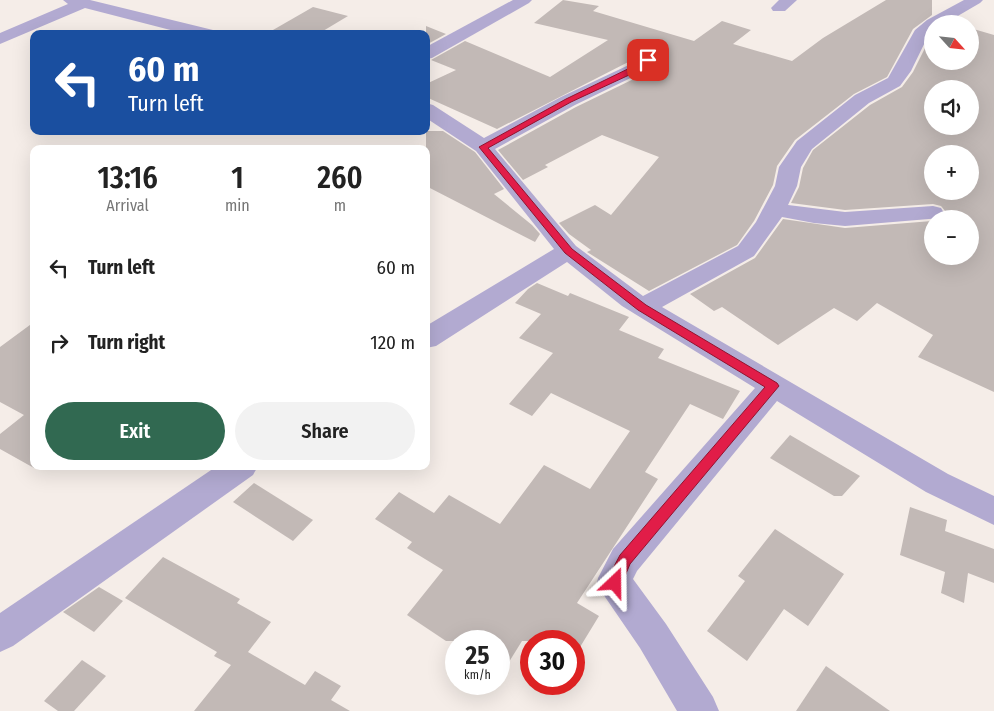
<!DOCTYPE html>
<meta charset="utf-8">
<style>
:root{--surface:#fff;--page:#f2f2f2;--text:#222;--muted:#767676;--accent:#316951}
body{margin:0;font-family:"Fira Sans Condensed",sans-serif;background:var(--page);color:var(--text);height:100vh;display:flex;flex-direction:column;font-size:19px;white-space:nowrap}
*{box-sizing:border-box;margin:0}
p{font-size:16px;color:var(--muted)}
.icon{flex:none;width:28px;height:28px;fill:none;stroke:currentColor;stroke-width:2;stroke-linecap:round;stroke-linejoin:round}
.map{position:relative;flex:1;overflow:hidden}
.side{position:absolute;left:30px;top:145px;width:400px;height:325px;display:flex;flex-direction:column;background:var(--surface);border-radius:10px;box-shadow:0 5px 20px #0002}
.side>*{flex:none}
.banner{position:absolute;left:30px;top:30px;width:400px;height:105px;border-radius:10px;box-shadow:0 5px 20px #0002;background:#1a4fa0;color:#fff;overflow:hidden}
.needle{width:32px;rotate:117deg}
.tools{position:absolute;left:924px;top:15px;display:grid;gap:10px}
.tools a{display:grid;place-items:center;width:55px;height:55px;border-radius:50%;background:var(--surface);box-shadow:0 5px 20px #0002;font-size:25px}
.speed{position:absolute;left:445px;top:630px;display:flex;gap:10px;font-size:25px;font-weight:700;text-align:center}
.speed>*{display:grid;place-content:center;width:65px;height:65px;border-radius:50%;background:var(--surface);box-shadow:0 5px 20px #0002;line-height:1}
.speed small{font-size:12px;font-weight:400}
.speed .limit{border:8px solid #d22;background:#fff;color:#111}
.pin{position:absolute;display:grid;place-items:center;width:42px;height:42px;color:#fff;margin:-21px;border-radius:10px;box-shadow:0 2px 8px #0006}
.me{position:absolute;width:55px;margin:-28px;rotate:23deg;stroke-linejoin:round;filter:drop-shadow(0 0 4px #0008)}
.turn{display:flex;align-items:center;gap:18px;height:105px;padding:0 15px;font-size:22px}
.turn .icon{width:65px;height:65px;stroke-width:2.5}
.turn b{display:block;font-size:35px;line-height:42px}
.eta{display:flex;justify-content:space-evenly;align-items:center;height:85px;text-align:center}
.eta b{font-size:30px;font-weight:600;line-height:35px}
.primary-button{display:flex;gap:10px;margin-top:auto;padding:10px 15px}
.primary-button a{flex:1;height:58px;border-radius:30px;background:var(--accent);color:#fff;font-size:20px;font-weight:600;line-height:58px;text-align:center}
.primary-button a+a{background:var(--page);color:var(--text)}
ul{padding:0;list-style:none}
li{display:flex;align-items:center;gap:15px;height:75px;padding:0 15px}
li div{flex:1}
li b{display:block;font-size:19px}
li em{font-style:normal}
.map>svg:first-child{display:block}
.building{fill:#c2b9b6;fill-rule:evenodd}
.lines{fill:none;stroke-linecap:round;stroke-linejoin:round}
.minor{fill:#b2aad1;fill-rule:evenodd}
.route{fill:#e11d48;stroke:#92132f}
</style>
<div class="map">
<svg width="994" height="711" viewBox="0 0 994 711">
<rect width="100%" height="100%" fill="#f5ede8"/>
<g class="building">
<polygon points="563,0 599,6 593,11 694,41 722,21 751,30 733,44 792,61 823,38 886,0 932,0 932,15 913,29 887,77 854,94 795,140 777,166 773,185 754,221 737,245 649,291 587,252 591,250 569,234 559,223 595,205 611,215 659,157 602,135 545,165 548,167 523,180 498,150 576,107 646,73 658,61 656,55 642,55 497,129 426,97 426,84 456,70 431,60 465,41 550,77 608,40 534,23"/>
<polygon points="313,7 348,16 318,34 266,34"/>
<polygon points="426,26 446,34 426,45"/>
<path d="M970 28 994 35V392L918 357 933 335 877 303 857 321 834 308 778 345 722 307 714 311 690 294 755 258 783 219 845 228 932 221V256H970V219H943L946 212 941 206 933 204 845 210 791 203 799 187 803 168 813 150 870 105 902 87 913 72 932 34V61H970ZM932 89H970V126H932ZM932 154H970V191H932Z"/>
<polygon points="426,131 443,131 475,152 504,189 494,194 532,225 540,234 535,242 426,186"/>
<polygon points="537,283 568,296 570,293 629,317 619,330 664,349 658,358 740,391 723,419 690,404 645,472 658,479 577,603 599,616 577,652 574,650 574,641 522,641 499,678 499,641 446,641 407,615 443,570 407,548 412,542 375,519 399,492 434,513 449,495 500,524 544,465 590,489 630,431 551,393 532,416 509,404 553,353 519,338 541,314 515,303 528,289"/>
<polygon points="34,322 34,468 0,449 0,434 24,415 0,402 0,347"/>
<polygon points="790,435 860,476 842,496 834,496 770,458"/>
<polygon points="254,483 313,520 293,541 233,502"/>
<polygon points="910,507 947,520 945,531 994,549 994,583 968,573 964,603 941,593 945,572 900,555"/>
<polygon points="775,529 844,574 808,626 784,609 747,661 707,631 745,581 738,576"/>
<polygon points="163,557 240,599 237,603 271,622 248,652 305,685 315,671 341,686 331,700 350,711 194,711 231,665 214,656 217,652 125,598"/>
<polygon points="99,587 123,601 94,632 63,612"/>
<polygon points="82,660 106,676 74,711 58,711 44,701"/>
<polygon points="826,666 890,711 796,711"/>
</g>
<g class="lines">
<g class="minor">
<polygon points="63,0 90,0 213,30 215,34 186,34 85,8 0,44 0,33 68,4"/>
<polygon points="513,0 532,0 529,3 432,58 426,59 426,47"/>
<polygon points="779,0 797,0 785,11 773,11 771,8"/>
<path d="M964 0H983L980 3 944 24H932V32L928 36 911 71 900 86 869 103 812 149 801 167 797 186 788 205 845 212 933 206 941 208 944 213 941 218 845 226 814 223 782 217 754 256 662 307 948 474 994 496V525L926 492 777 401 637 571 633 579 666 624 713 697 719 711H677L640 648 603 594 597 583 598 578 613 549 755 388 622 306 567 262 436 346 426 348V326L554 249 476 151 426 118V103L433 105 484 138 561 97 633 63C640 58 645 54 654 56L657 60 645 71 575 105 495 149 576 246 643 296 738 246 756 222 775 186 779 167 797 141 855 95 888 78 915 30 927 20Z"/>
<polygon points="217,466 258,466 253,475 13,646 0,652 0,613"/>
</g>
</g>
<polygon class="route" points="646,58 652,60 642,69 571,102 488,148 572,249 646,305 777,383 779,386 630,564 620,588 615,590 610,588 608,578 620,555 765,387 638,310 565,253 479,147 566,99 636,65"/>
</svg>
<div class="tools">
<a><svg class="needle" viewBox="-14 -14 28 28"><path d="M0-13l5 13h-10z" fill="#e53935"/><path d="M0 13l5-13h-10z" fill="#767676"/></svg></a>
<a><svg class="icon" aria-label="sound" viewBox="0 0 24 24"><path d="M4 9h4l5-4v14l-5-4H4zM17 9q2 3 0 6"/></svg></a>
<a>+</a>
<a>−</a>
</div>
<div class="speed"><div>25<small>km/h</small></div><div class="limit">30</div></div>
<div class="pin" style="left:648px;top:60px;background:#d93025"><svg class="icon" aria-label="arrive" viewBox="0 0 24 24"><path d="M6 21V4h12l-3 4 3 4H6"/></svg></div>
<svg class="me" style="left:615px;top:583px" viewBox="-20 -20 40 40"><path d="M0-17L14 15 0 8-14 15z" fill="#e11d48" stroke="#fff" stroke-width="4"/></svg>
<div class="banner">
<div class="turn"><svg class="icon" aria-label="left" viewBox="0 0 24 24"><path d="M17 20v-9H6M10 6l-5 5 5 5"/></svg><div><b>60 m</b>Turn left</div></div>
</div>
<section class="side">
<div class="eta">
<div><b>13:16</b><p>Arrival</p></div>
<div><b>1</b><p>min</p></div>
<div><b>260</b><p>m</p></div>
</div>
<ul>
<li><svg class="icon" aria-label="left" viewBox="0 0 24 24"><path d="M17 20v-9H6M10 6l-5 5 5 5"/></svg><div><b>Turn left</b></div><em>60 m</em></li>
<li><svg class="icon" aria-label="right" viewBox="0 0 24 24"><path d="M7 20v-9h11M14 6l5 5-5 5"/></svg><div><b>Turn right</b></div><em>120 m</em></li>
</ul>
<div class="primary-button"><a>Exit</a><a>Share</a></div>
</section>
</div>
